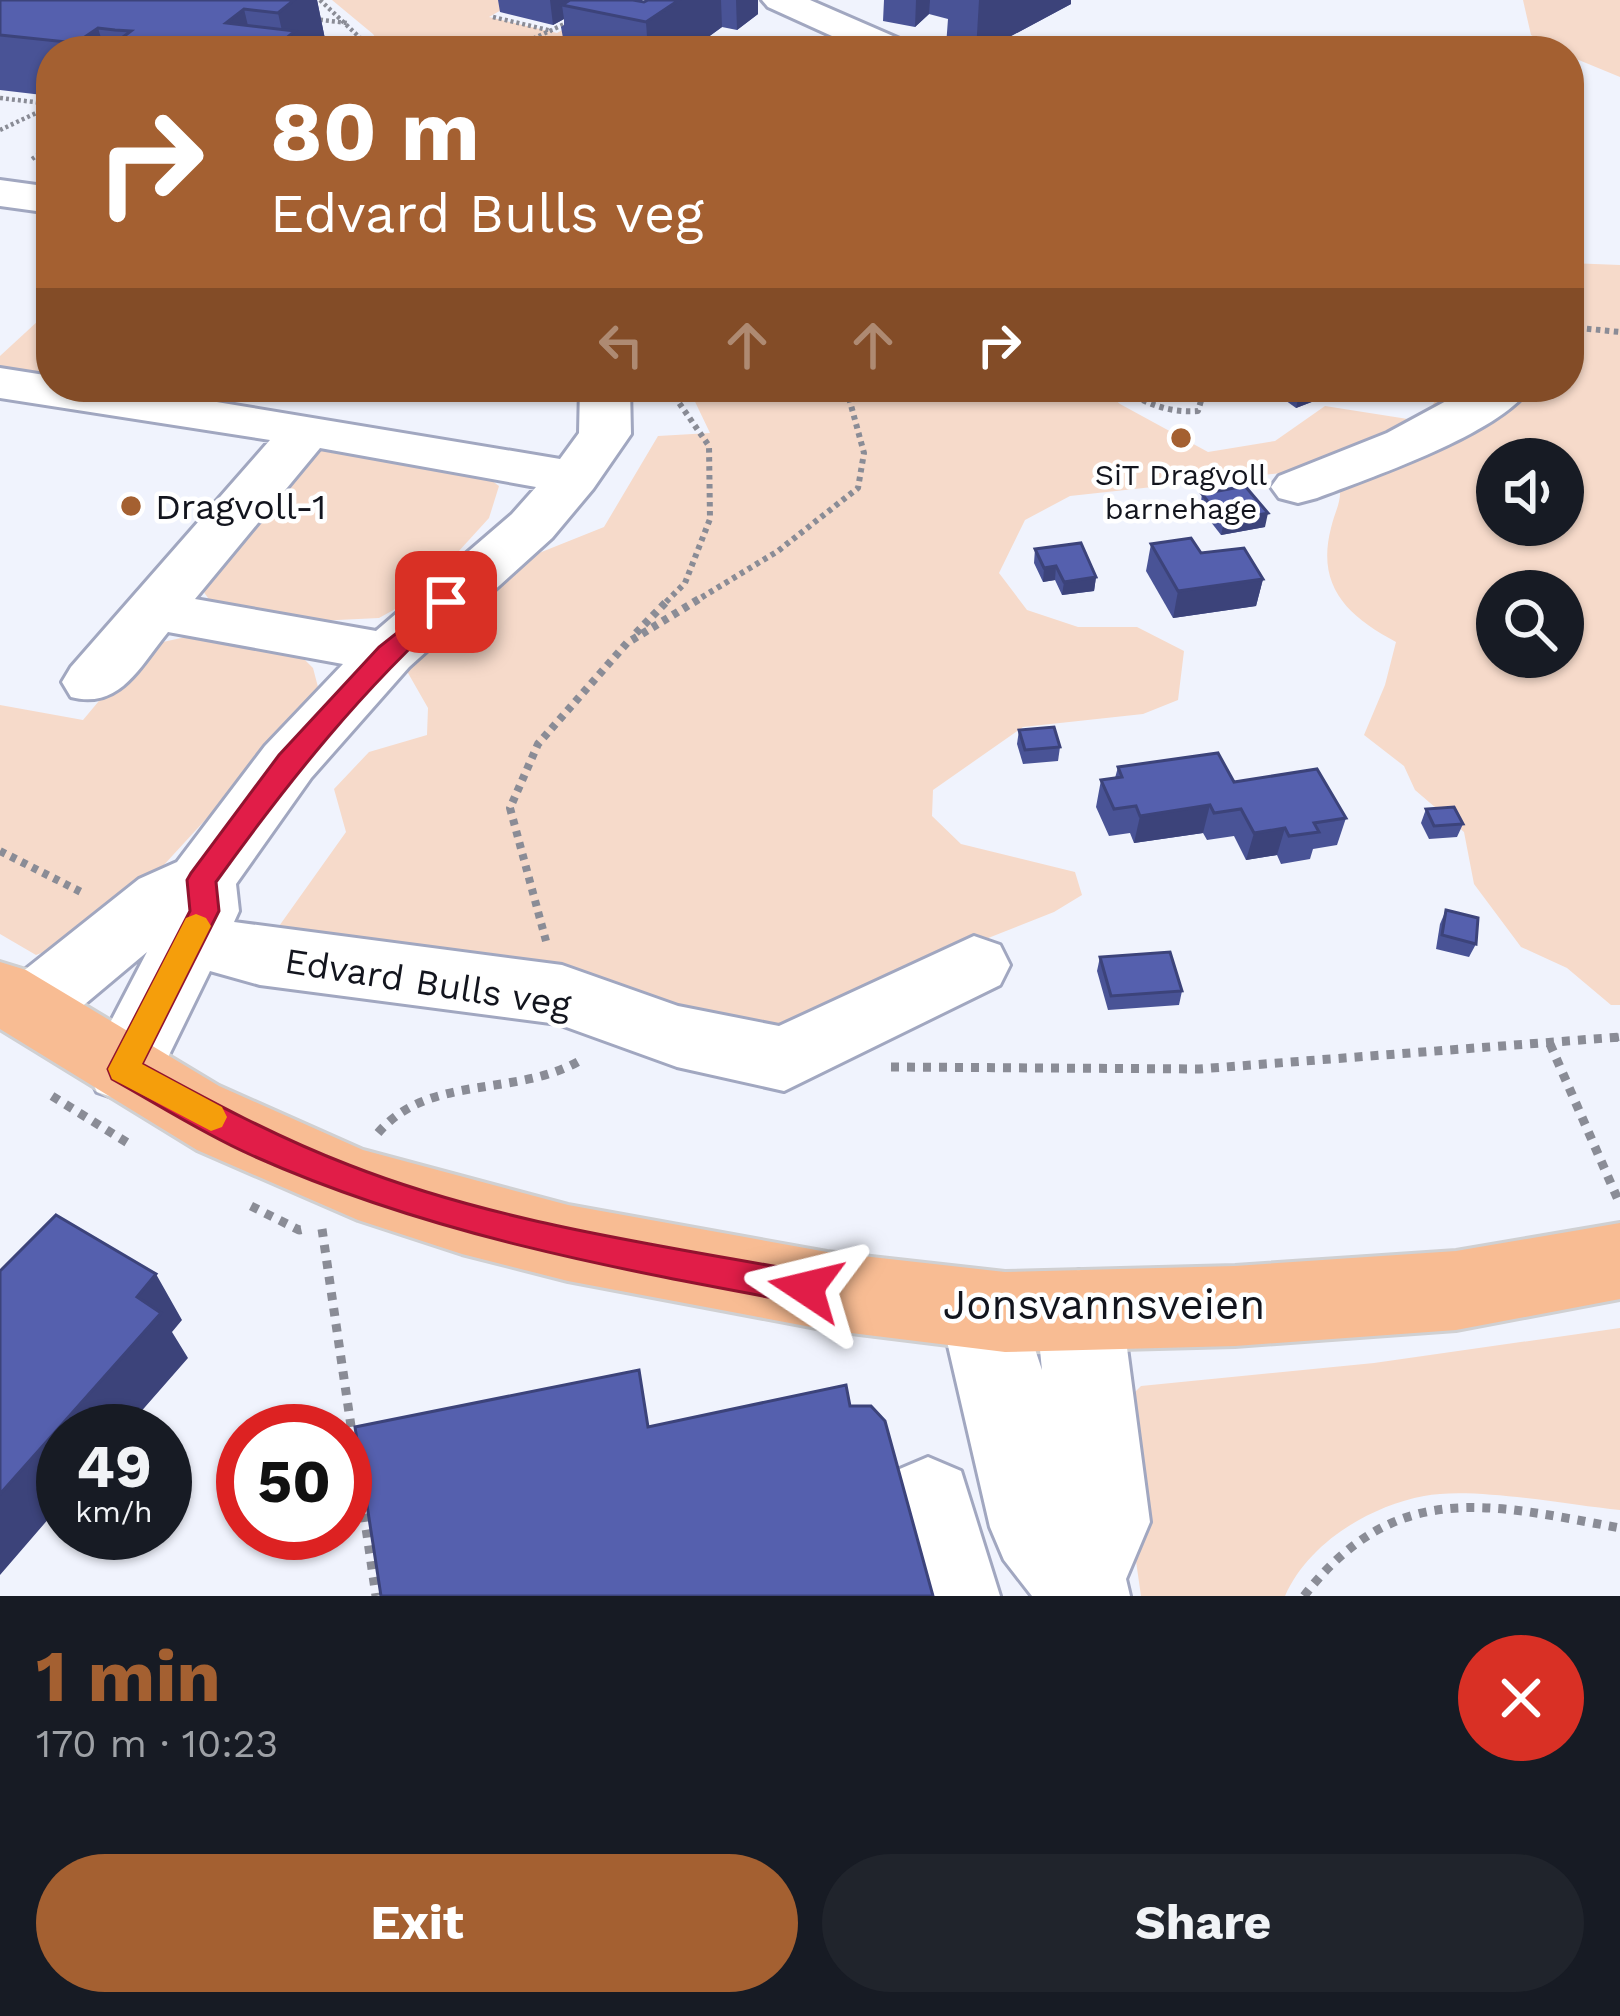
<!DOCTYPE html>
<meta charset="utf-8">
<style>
:root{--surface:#171b24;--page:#20242c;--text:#f1f3f6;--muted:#9ea1a6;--accent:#a46031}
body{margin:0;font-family:"Work Sans",sans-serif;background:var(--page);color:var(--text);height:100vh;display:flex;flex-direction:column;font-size:45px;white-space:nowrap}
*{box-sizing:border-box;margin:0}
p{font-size:39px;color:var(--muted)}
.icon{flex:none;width:66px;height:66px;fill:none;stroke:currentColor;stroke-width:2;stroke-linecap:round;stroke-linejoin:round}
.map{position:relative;height:1596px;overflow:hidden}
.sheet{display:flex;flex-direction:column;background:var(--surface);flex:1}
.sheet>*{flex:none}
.banner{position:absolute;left:36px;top:36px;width:1548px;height:366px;border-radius:48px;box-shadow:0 3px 9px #0004;background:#a46031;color:#fff;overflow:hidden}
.fabs{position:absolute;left:1476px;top:438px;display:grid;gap:24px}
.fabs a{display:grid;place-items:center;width:108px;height:108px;border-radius:50%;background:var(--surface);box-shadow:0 3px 9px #0004;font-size:60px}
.speed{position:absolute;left:36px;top:1404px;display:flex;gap:24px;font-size:60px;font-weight:700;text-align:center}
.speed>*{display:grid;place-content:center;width:156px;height:156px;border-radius:50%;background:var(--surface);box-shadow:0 3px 9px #0004;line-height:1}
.speed small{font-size:30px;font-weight:400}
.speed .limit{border:18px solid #d22;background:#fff;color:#111}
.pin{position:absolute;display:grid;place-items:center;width:102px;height:102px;color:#fff;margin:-51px;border-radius:24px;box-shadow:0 6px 18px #0006}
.me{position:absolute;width:132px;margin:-66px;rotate:280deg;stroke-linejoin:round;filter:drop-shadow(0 0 9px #0008)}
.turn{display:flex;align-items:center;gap:42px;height:252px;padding:0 36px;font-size:54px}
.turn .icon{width:156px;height:156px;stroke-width:2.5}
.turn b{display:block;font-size:84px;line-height:102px}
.lanes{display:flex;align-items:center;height:114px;padding:0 36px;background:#0003;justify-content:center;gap:60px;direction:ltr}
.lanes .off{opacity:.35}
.round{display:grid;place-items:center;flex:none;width:126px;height:126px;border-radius:63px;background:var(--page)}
.headline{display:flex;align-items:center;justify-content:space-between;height:204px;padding:0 36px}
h1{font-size:72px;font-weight:700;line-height:90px;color:var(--accent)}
.cta{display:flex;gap:24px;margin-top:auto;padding:24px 36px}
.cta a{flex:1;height:138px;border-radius:72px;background:var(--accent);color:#fff;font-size:48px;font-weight:700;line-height:138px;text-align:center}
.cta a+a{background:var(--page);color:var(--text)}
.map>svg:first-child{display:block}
.green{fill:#f6daca;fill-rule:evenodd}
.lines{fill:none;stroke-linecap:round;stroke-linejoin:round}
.minor-casing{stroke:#a1a7c0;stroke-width:6}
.major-casing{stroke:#d0d0d2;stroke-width:6}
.path-far3{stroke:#8a8c96;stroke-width:4.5;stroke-dasharray:3 3;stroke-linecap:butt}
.path-far2{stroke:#8a8c96;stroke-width:6;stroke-dasharray:4.5 4.5;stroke-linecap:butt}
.path-far1{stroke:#8a8c96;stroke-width:8;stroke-dasharray:6 6;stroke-linecap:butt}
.path{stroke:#8a8c96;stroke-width:9;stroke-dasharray:8 8;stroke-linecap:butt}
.minor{fill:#fff;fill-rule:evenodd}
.major{fill:#f8bc93;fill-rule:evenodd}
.wall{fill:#495396}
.shaded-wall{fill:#3c437a}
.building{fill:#5560ae;stroke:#3c437a;stroke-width:3}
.route{fill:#e11d48;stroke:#92132f;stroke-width:3}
.slow{fill:#f59e0b}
.poi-dot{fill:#a46031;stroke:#fff;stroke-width:4.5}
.labels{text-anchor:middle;stroke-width:9;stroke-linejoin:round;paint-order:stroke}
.far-poi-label{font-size:30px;fill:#13151e;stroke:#fff}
.poi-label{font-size:36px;fill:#13151e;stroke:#fff;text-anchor:start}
.street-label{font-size:36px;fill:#13151e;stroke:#fff}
.near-street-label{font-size:42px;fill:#13151e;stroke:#fff}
</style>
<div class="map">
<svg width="1620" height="1596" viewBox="0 0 1620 1596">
<rect width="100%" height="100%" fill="#f0f3fd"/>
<g class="green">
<polygon points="332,0 519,0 489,17 557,33 612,1 578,51 384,51 373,34"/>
<polygon points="1523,0 1620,0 1620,77 1569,56 1569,51 1558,51 1531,35"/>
<path d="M1569 263 1620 265V1005H1611L1567 968 1521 947 1474 884 1464 832 1415 790 1404 766 1364 735 1385 685 1396 642C1347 616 1316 586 1331 528 1335 510 1343 501 1339 482L1300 471 1070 496 1025 520 999 573 1027 610 1078 627H1137L1184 651 1178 700 1143 714 1023 727 933 790 932 816 961 844 1075 872 1082 895 1054 912 920 965 791 1040 272 936 346 832 334 789 369 752 427 735 428 708 404 666 464 622 534 555 604 527 658 436 710 433 688 387H1100L1120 404 1208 452 1275 441 1325 406 1414 420 1430 409 1444 387H1569ZM1497 459H1563V525H1497ZM1497 591H1563V657H1497Z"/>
<polygon points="51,309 51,381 0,374 0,356"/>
<polygon points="316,443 471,465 499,486 489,518 417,597 379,618 317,621 210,601 201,588"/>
<polygon points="199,634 299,654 313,668 318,687 299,718 105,929 36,955 0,934 0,705 83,720 145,646"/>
<path d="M1620 1328V1510C1568 1505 1472 1486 1424 1496 1367 1507 1308 1544 1285 1596H1141L1117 1428 1123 1404 1141 1386 1374 1363Z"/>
</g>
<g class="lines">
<defs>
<g id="minor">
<polygon points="762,0 810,0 909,43 915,51 865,51 768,7"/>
<polygon points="0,180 51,187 51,213 0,206"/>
<path d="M0 368 51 376V387H126L560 459 579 433 580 387H630L631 434 593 489 552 538 409 667 311 778 236 884 239 911 234 922 562 965 678 1006 779 1026 974 936 1000 945 1010 965 1000 985 784 1091 677 1067 558 1024 260 985 210 971 151 1092 124 1101 97 1092 86 1069 147 952 54 1030 28 1039 0 1027 2 988 139 879 177 862 265 746 343 664 168 632C140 666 120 710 71 697L62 682 71 667 270 440 0 398ZM320 448 536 487 512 514 376 631 195 599Z"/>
<path d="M1472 387H1531C1499 434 1372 477 1317 498L1298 503 1279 498 1271 487 1279 476 1387 433Z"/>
<polygon points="1079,1270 1109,1282 1122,1310 1150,1522 1126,1579 1130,1596 1032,1596 1004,1560 990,1527 940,1311 953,1283 983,1271 1013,1283 1042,1370 1036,1310 1049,1282"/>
<polygon points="928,1457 961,1471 1000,1596 904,1596 881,1504 895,1471"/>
</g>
<polygon id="major" points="0,962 26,970 219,1086 363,1150 568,1205 827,1252 1005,1272 1235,1266 1456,1251 1620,1223 1620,1299 1456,1330 1235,1346 1005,1352 827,1330 568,1281 462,1254 358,1220 197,1150 0,1029"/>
</defs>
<use href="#minor" class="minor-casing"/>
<use href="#major" class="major-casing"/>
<g class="path-far3">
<polyline points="320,0 374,51"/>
<polyline points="493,17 552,31"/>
<polyline points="314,19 347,23"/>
<polyline points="506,51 569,22"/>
<polyline points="0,98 51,104"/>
<polyline points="0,130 51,106"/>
<polyline points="32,159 51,146"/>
</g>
<g class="path-far2">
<polyline points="1569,327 1620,332"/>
<path d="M1119 387C1145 403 1167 413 1198 411L1203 394 1227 387"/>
<polyline points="666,602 685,583 710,519 709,446 668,387"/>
<polyline points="694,602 778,551 858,488 864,453 846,387"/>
</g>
<g class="path-far1">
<polyline points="636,633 669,599"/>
<polyline points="0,851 83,893"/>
<polyline points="546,941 510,808 538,744 627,643 699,599"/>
<polyline points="1613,1038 1620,1037"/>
</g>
<g class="path">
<polyline points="1550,1044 1619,1202"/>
<polyline points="891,1067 1199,1069 1620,1037"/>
<polyline points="52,1096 131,1145"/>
<path d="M378 1133C429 1073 516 1098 581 1060"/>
<polyline points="251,1206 299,1230 308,1228"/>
<polyline points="322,1229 376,1596"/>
<path d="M1304 1596C1395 1478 1490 1504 1620 1528"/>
</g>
<use href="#minor" class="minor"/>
<use href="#major" class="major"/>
</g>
<g class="wall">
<polygon points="0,0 317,0 325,39 311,51 51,51 51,96 0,90"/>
<polygon points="498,0 633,0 644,2 648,0 758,0 758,14 737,30 722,27 689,51 567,51 566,39 563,38 561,27 564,25 564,19 553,25 500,12"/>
<polygon points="884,0 1071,0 1071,4 983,51 963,51 946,46 948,19 929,14 915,27 883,21"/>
<polygon points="1138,387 1183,387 1152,397"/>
<polygon points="1267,387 1325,387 1322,398 1296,408"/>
<polygon points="1202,494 1265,527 1221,535 1200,508"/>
<polygon points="1151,544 1201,553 1263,579 1256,606 1173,618 1146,571"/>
<polygon points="1035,549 1096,577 1094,591 1062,595 1055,580 1043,582 1034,563"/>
<polygon points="1019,730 1060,747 1058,761 1023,764 1017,744"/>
<polygon points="1118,767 1234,782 1346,818 1337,845 1313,849 1310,859 1281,864 1277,855 1246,860 1234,836 1207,840 1203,833 1134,843 1130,833 1109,836 1096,807 1101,780 1115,778"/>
<polygon points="1426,809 1463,824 1457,837 1429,839 1421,823"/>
<polygon points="1446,910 1476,944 1469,957 1436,949 1440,924"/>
<polygon points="1100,957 1182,991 1179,1005 1108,1010 1097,971"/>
</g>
<g class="shaded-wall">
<polygon points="294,0 317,0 325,39 311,51 271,51 284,40 278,13"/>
<polygon points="550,0 597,0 562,5 564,19 553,25"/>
<polygon points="679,0 721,0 722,27 689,51 648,51 646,22"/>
<polygon points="758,0 758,14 737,30 736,0"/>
<polygon points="916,0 930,0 929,14 915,27"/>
<polygon points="979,0 1071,0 1071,4 983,51 976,51"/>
<polygon points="244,9 254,51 226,23"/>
<polygon points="98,28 105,51 79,51 76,43"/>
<polygon points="1154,387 1183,387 1152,397"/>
<polygon points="1301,387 1325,387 1322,398 1296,408"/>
<polygon points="1268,513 1265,527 1221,535 1224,522"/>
<polygon points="1056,566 1055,580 1043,582 1044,568"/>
<polygon points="1096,577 1094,591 1062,595 1064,582"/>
<polygon points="1263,579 1256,606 1173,618 1178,591"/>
<polygon points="1210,805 1203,833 1134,843 1140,816"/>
<polygon points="1285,828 1277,855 1246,860 1254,833"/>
<polygon points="156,1274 182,1320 172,1332 188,1358 124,1431 63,1431 63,1502 0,1575 0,1494 137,1297"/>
</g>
<g class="building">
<polygon points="0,0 294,0 278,13 244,9 226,23 295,31 271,51 146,51 110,47 131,31 115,30 98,28 76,43 0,35"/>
<polygon points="570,0 633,0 644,2 648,0 679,0 646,22 562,5"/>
<polygon points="1245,486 1268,513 1224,522 1202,494"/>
<polygon points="1191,538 1201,553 1244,548 1263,579 1178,591 1151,544"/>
<polygon points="1081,543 1096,577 1064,582 1056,566 1044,568 1035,549"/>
<polygon points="1054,727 1060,747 1025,750 1019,730"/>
<polygon points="1218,753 1234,782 1317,769 1346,818 1314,823 1319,832 1289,836 1285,828 1254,833 1241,809 1214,813 1210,805 1140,816 1136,806 1114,809 1101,780 1122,777 1118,767"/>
<polygon points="1454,807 1463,824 1434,826 1426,809"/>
<polygon points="1446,910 1478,918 1476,944 1442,935"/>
<polygon points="1170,952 1182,991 1111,996 1100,957"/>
<polygon points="56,1215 156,1274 137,1297 161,1313 0,1494 0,1271"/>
<polygon points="639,1370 648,1427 846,1385 850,1406 871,1406 885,1421 933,1596 381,1596 355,1427"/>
</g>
<path class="route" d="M446 594 458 602 454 607C362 689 288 782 216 882L219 911 142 1064C210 1101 276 1137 349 1165 494 1222 653 1244 806 1272L818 1277 823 1288 818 1300 806 1304C616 1269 426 1234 249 1154 202 1133 157 1104 112 1079L108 1069 190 911 187 880 191 873 279 755 379 647Z"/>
<polygon class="slow" points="196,914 206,918 211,926 142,1064 222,1107 227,1117 222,1127 211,1131 112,1079 108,1069 186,918"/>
<g class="poi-dot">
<circle cx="1181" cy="438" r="12"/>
<circle cx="131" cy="506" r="12"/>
</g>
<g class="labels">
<g class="far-poi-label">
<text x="1181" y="485">SiT Dragvoll<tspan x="1181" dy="34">barnehage</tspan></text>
</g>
<g class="poi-label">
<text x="155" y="519">Dragvoll-1</text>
</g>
<g class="street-label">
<text transform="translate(428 982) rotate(9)" y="13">Edvard Bulls veg</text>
</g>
<g class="near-street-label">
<text x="1104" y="1319">Jonsvannsveien</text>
</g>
</g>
</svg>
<div class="fabs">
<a><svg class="icon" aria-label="sound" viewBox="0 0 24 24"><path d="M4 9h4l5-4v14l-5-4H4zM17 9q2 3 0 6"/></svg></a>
<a><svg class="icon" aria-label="search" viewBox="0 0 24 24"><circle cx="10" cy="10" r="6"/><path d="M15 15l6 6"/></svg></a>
</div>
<div class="speed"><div>49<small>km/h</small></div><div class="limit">50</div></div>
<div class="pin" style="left:446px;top:602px;background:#d93025"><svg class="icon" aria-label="arrive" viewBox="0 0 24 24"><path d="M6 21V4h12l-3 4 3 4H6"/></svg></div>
<svg class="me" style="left:806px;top:1288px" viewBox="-20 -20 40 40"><path d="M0-17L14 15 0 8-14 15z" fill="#e11d48" stroke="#fff" stroke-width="4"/></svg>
<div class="banner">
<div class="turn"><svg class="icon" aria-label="right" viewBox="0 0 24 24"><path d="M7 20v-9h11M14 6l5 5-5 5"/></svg><div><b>80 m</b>Edvard Bulls veg</div></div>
<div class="lanes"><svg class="icon off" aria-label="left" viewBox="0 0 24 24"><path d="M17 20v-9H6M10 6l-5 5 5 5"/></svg><svg class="icon off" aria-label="ahead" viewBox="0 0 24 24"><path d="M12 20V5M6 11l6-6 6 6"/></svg><svg class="icon off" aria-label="ahead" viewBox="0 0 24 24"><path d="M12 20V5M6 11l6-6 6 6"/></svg><svg class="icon" aria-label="right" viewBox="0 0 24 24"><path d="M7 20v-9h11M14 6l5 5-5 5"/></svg></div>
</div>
</div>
<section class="sheet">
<div class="headline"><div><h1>1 min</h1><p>170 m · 10:23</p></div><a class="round" style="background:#d93025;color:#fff"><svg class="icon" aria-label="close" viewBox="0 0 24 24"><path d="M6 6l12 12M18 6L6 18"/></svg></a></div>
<div class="cta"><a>Exit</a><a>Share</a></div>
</section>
